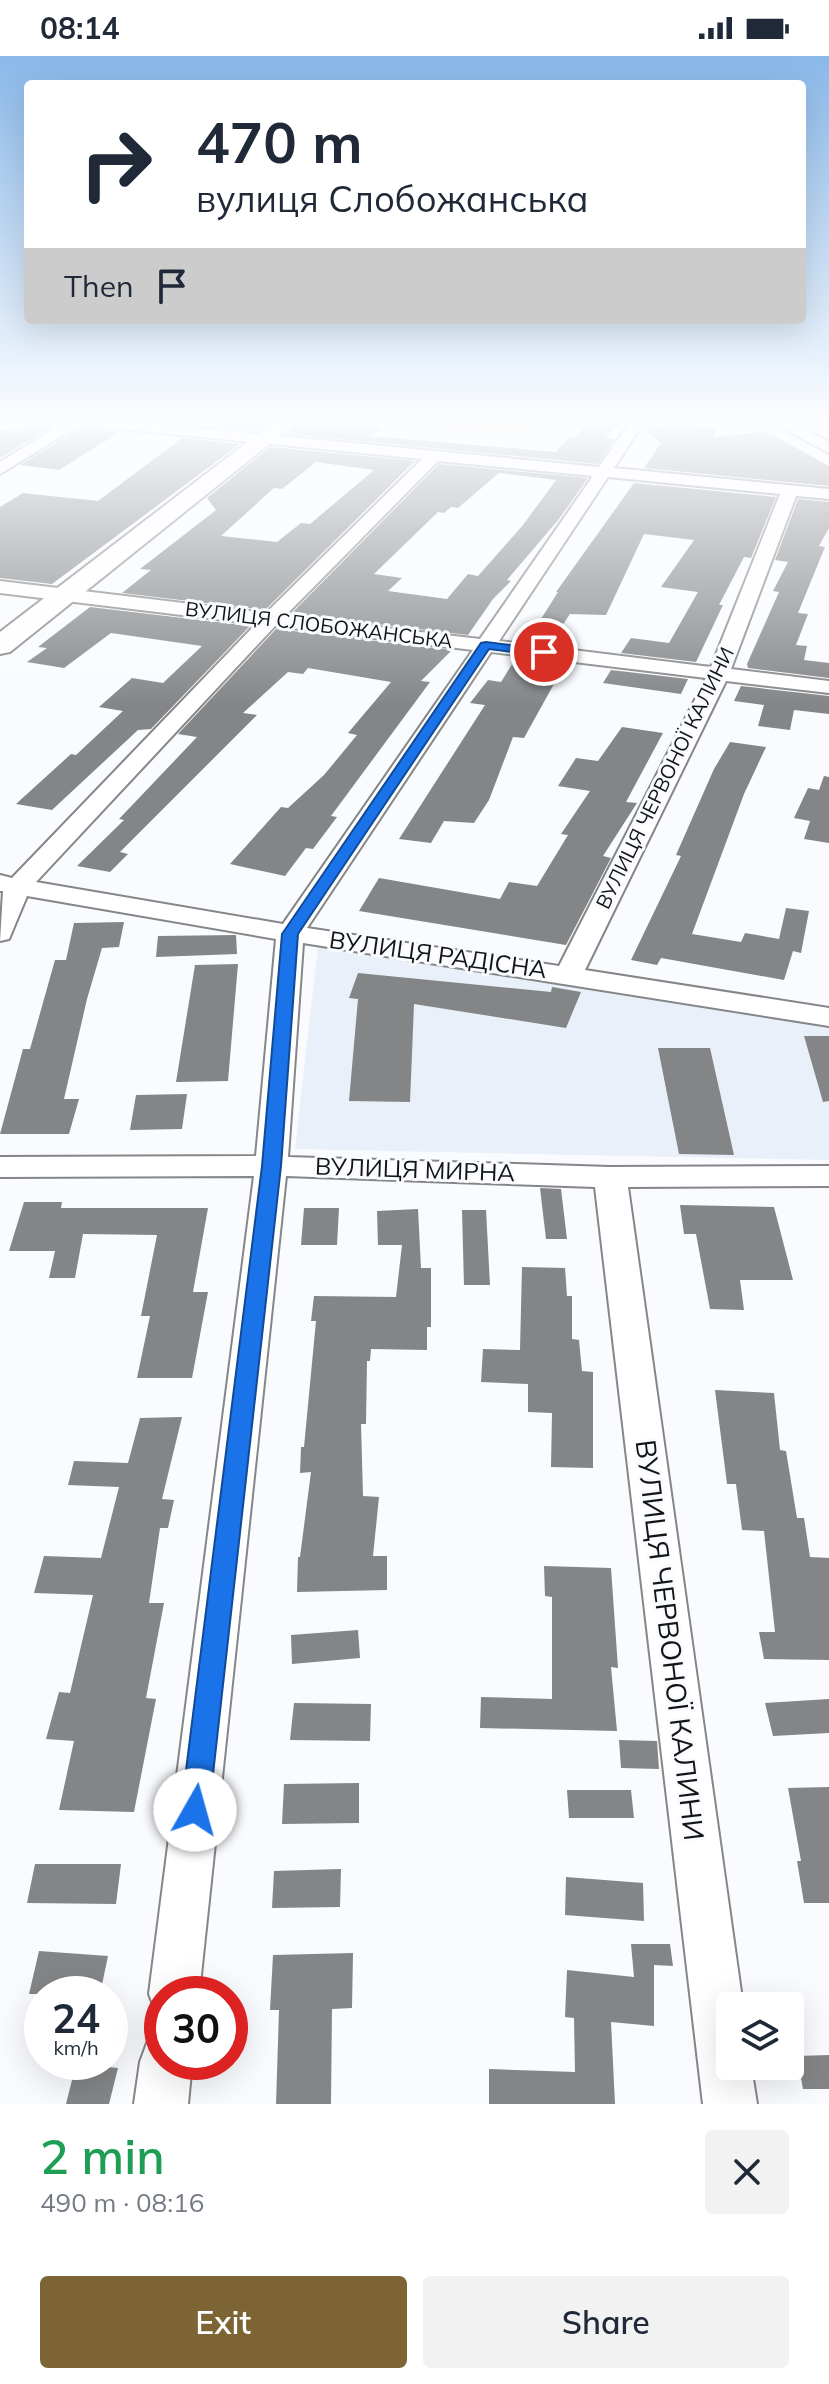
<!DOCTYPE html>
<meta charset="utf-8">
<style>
:root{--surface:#fff;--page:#f2f2f3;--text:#1f2937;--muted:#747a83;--accent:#7d6435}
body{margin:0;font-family:Mulish,sans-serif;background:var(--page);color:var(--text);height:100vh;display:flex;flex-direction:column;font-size:30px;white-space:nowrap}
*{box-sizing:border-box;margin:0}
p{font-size:26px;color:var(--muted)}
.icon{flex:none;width:44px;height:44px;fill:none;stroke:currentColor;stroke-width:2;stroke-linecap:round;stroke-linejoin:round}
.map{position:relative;height:2048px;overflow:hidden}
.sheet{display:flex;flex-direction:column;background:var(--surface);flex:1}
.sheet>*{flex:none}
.guide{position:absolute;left:24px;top:24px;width:782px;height:244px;border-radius:8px;box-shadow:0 8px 32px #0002;background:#fff;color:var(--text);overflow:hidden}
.tools{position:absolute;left:716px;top:1936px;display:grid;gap:16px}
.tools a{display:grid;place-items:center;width:88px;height:88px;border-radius:8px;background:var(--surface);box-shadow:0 8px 32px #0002;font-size:40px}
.speed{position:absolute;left:24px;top:1920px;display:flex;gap:16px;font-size:40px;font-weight:700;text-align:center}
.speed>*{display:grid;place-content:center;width:104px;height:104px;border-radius:50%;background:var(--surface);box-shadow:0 8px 32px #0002;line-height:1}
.speed small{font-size:20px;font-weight:400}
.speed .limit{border:12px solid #d22;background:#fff;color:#111}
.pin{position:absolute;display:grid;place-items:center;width:68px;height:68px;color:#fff;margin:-34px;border:4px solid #fff;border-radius:50%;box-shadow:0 2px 8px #0007}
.me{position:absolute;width:88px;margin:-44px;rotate:7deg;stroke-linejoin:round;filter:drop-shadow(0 0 6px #0008)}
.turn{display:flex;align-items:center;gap:28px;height:168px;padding:0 40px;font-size:36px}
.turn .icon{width:104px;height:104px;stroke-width:2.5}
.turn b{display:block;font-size:56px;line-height:68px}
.then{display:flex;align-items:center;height:76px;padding:0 40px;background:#0003;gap:16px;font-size:30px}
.round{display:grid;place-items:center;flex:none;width:84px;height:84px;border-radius:8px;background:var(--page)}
.summary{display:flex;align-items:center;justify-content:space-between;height:136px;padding:0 40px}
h1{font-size:48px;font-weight:600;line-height:60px;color:#1e9e55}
.action{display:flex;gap:16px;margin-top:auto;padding:16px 40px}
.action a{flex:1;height:92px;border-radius:8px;background:var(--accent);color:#fff;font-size:32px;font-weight:600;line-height:92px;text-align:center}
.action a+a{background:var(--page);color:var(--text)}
.status{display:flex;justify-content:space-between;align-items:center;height:56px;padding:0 40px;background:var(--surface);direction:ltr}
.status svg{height:22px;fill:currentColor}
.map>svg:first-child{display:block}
.built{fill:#e9f0f9}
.green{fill:#e5d3b3}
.building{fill:#838587;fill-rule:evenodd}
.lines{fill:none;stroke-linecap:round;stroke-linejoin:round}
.street-casing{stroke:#848688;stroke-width:4}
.secondary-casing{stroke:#848688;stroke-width:4}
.street{fill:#fff;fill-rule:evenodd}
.secondary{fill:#fff;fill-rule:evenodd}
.route{fill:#1a73e8;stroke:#114b97;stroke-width:2}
.labels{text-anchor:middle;stroke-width:6;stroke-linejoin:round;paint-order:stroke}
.far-street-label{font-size:20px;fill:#131415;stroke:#f9fbfe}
.street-label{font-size:24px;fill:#131415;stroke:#f9fbfe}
.near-street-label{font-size:28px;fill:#131415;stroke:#f9fbfe}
</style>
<div class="status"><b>08:14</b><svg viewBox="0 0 49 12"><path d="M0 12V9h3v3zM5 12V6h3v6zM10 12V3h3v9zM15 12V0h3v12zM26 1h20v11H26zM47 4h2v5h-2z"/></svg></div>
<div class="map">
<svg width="829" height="2048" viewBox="0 0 829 2048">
<rect width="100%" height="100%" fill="#f9fbfe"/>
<polygon class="built" points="318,891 829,967 829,1104 295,1093"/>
<polygon class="green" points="399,365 528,365 519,376"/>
<g class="building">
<polygon points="225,365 271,365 257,375 217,371"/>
<polygon points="301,365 383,372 370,380 556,396 569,381 575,382 590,365 618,368 605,382 615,383 598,408 287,378"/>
<polygon points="34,367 54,369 0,402 0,374 19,376"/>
<polygon points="671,369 717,373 712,381 760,376 773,379 829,410 829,430 644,412 661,387 643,373 645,370 669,373"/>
<polygon points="81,372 120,376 59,414 20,409"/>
<polygon points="182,382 240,388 52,528 0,522 0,451 23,437 98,445"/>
<path d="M270 391 415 405 265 554 122 537 151 514 140 513 216 454 207 442ZM316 406 374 414 310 468 301 467 277 486 221 480 274 432 282 433Z"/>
<path d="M439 408 588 422 559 463 507 524 511 525 493 543 468 579 291 558ZM499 417 556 424 523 469 478 520 468 518 447 543 388 535 402 522 374 518 438 456 444 457 451 451 458 452Z"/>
<polygon points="634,427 776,441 751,502 744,501 719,549 723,549 696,606 621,597 631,582 669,587 698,536 661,531 694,484 644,478 606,559 570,558 550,588 527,585 558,536 556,536"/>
<polygon points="798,443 829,446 829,472 819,490 825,491 798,557 808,558 796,589 807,590 804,604 829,607 829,622 748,612 747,608 779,536 773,535 788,506 775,504"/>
<polygon points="90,551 250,570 151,673 138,674 52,754 16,748 71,698 76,699 123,655 99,651 132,622 163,627 202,590 111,577 64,612 27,606 47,592 38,591"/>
<polygon points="276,573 452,594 421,625 430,626 331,760 337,761 313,793 306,792 285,820 230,808 281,751 288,752 324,719 357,679 348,677 391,626 308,612 303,618 288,616 243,657 257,659 120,796 128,798 110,816 77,810 124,764 119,763 197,681 178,678"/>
<polygon points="516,602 565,608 524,682 513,681 489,744 474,767 444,765 431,787 399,783 485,649 470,647 488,624 501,626"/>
<polygon points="611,614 688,623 681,638 603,627"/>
<polygon points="741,630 829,640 829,658 794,654 790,674 758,670 764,649 734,645"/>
<polygon points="622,671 663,677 626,746 637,747 603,800 611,802 566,889 359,855 379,822 500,843 509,826 537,830 568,779 561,778 590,735 558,730 576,702 598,705"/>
<polygon points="730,686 766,691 744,738 692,878 741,886 745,877 779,883 786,852 809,855 801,897 793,895 784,924 661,902 657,909 631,904 681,800 676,799 714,713"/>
<polygon points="824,720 829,721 829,787 804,783 810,765 794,762 808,732 819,734"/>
<polygon points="124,866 119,891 102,892 87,943 64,1043 79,1043 69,1078 0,1078 23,993 30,993 55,904 66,904 74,867"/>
<polygon points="236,879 237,898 156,901 158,880"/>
<polygon points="238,908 228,1025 176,1026 195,909"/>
<polygon points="358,917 551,936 552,931 581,936 566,972 414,948 410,1046 349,1045 358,943 349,942"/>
<polygon points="804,980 829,980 829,1045 823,1046"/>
<polygon points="658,992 710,992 734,1099 679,1098"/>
<polygon points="187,1038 182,1073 130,1074 136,1039"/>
<polygon points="540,1132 561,1133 567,1183 546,1183"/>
<polygon points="24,1146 62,1146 61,1152 208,1152 193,1236 208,1236 192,1322 137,1322 150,1260 141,1260 157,1179 83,1178 75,1222 49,1222 55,1195 9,1195"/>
<polygon points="680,1149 774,1151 793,1224 740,1224 744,1254 710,1253 696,1178 684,1178"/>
<polygon points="304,1152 339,1152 337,1189 301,1189"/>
<polygon points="418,1153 421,1212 431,1212 431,1271 427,1271 427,1294 371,1293 370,1305 367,1305 366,1368 361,1368 363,1440 379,1441 373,1500 387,1500 387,1534 297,1536 298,1501 300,1501 311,1416 300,1417 301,1391 304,1391 316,1265 311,1265 314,1240 396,1241 402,1189 378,1189 377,1155"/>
<polygon points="462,1154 486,1154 490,1229 464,1229"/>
<polygon points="522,1211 565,1212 567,1240 572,1240 572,1283 579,1284 582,1315 593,1316 593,1412 551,1411 552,1357 528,1356 528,1328 481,1326 483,1293 520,1294"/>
<polygon points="715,1334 774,1337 780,1394 786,1395 797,1462 804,1462 810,1501 829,1502 829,1604 764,1603 759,1576 775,1576 764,1475 742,1474 736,1428 727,1428"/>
<polygon points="182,1361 162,1443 174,1444 168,1472 160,1472 149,1547 164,1547 146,1642 156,1643 134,1756 59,1754 74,1685 46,1683 59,1636 70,1637 93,1539 34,1537 44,1500 101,1502 119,1431 68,1429 74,1405 128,1407 140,1362"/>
<polygon points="544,1510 611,1512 618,1612 611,1611 617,1675 480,1672 481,1641 552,1643 552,1541 545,1540"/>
<polygon points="358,1574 360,1602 292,1608 291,1579"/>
<polygon points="829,1643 829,1677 773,1680 765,1647"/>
<polygon points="294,1647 371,1648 370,1685 290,1684"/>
<polygon points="619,1684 657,1685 659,1713 621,1712"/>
<polygon points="359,1727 359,1767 282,1768 284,1728"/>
<polygon points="829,1731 829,1847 804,1847 797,1805 801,1805 788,1732"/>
<polygon points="567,1734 631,1734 634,1762 569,1762"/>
<polygon points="35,1808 121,1808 116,1848 27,1847"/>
<polygon points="341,1813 340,1851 272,1852 274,1815"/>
<polygon points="566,1821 643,1827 644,1865 565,1859"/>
<polygon points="631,1888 670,1888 673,1910 654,1909 654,1970 611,1966 615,2048 489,2048 489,2013 575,2016 574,1962 565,1961 567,1914 634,1921"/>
<polygon points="39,1895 108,1900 100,1938 29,1938"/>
<polygon points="353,1897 352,1952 332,1953 331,2048 276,2048 279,1954 270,1954 273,1899"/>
<polygon points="829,1999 829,2033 803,2033 797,2000"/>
<polygon points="76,2008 118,2012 109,2048 66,2048"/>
</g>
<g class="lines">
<defs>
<g id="street">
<path d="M66 365H125L599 411 631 365H645L614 412 829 433V443L796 440 731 613 829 625V637L726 625 585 914 829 952V970L303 887 288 1101 610 1111 829 1110V1130L628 1131 743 1950H730V2010H751L757 2048H703L595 1131 286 1120 199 1938H162V1958L156 1956 149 1938 254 1120 0 1121V1101L256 1100 276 883 27 840 9 883 0 885 3 835H0V819L12 822 256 568 0 537V525L266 557 422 403 80 369 0 418V406ZM438 405 593 420 480 583 285 560ZM608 421 780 438 711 611 499 585ZM275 570 473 594 283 868 36 826ZM491 596 706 622 559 910 307 872Z"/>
<polygon points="769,365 787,365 829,386 829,397"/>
<polygon points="162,1981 162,2006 192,2006 188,2048 134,2048 140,2006 147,1987"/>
</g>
<polygon id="secondary" points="275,365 298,365 10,596 0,598 0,576"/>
</defs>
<use href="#street" class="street-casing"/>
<use href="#secondary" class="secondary-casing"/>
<use href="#street" class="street"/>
<use href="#secondary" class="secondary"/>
</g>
<linearGradient id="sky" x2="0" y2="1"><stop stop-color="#89b8e9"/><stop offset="0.56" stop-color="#fcfdff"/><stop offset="1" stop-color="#fcfdff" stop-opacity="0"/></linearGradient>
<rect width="829" height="651" fill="url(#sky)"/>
<polygon class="route" points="486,586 544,593 550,596 544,600 489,593 298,878 281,1110 209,1754 205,1763 195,1767 185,1763 181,1754 262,1110 282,878 481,587"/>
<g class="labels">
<g class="far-street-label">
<text transform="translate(319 569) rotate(7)" y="7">ВУЛИЦЯ СЛОБОЖАНСЬКА</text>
<text transform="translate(665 722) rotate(-64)" y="7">ВУЛИЦЯ ЧЕРВОНОЇ КАЛИНИ</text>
</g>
<g class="street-label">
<text transform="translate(438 899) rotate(8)" y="8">ВУЛИЦЯ РАДІСНА</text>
<text transform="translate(415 1114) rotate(2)" y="8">ВУЛИЦЯ МИРНА</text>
</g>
<g class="near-street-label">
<text transform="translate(670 1584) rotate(83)" y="10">ВУЛИЦЯ ЧЕРВОНОЇ КАЛИНИ</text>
</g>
</g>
</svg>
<div class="tools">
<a><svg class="icon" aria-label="layers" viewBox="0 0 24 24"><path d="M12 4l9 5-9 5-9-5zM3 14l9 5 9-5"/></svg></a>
</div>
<div class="speed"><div>24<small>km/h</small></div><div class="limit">30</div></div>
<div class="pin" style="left:544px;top:596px;background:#d93025"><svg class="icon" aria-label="arrive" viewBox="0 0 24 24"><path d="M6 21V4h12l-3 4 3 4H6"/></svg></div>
<svg class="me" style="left:195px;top:1754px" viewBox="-20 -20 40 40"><circle r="19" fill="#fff"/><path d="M0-13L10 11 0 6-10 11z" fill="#1a73e8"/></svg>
<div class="guide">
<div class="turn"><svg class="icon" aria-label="right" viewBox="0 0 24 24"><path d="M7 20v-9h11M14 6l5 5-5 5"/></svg><div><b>470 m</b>вулиця Слобожанська</div></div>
<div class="then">Then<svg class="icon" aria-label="arrive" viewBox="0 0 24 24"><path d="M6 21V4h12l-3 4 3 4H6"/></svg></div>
</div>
</div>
<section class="sheet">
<div class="summary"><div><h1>2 min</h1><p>490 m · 08:16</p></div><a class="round"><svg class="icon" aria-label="close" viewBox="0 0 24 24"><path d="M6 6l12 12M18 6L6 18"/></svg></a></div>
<div class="action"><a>Exit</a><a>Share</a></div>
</section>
